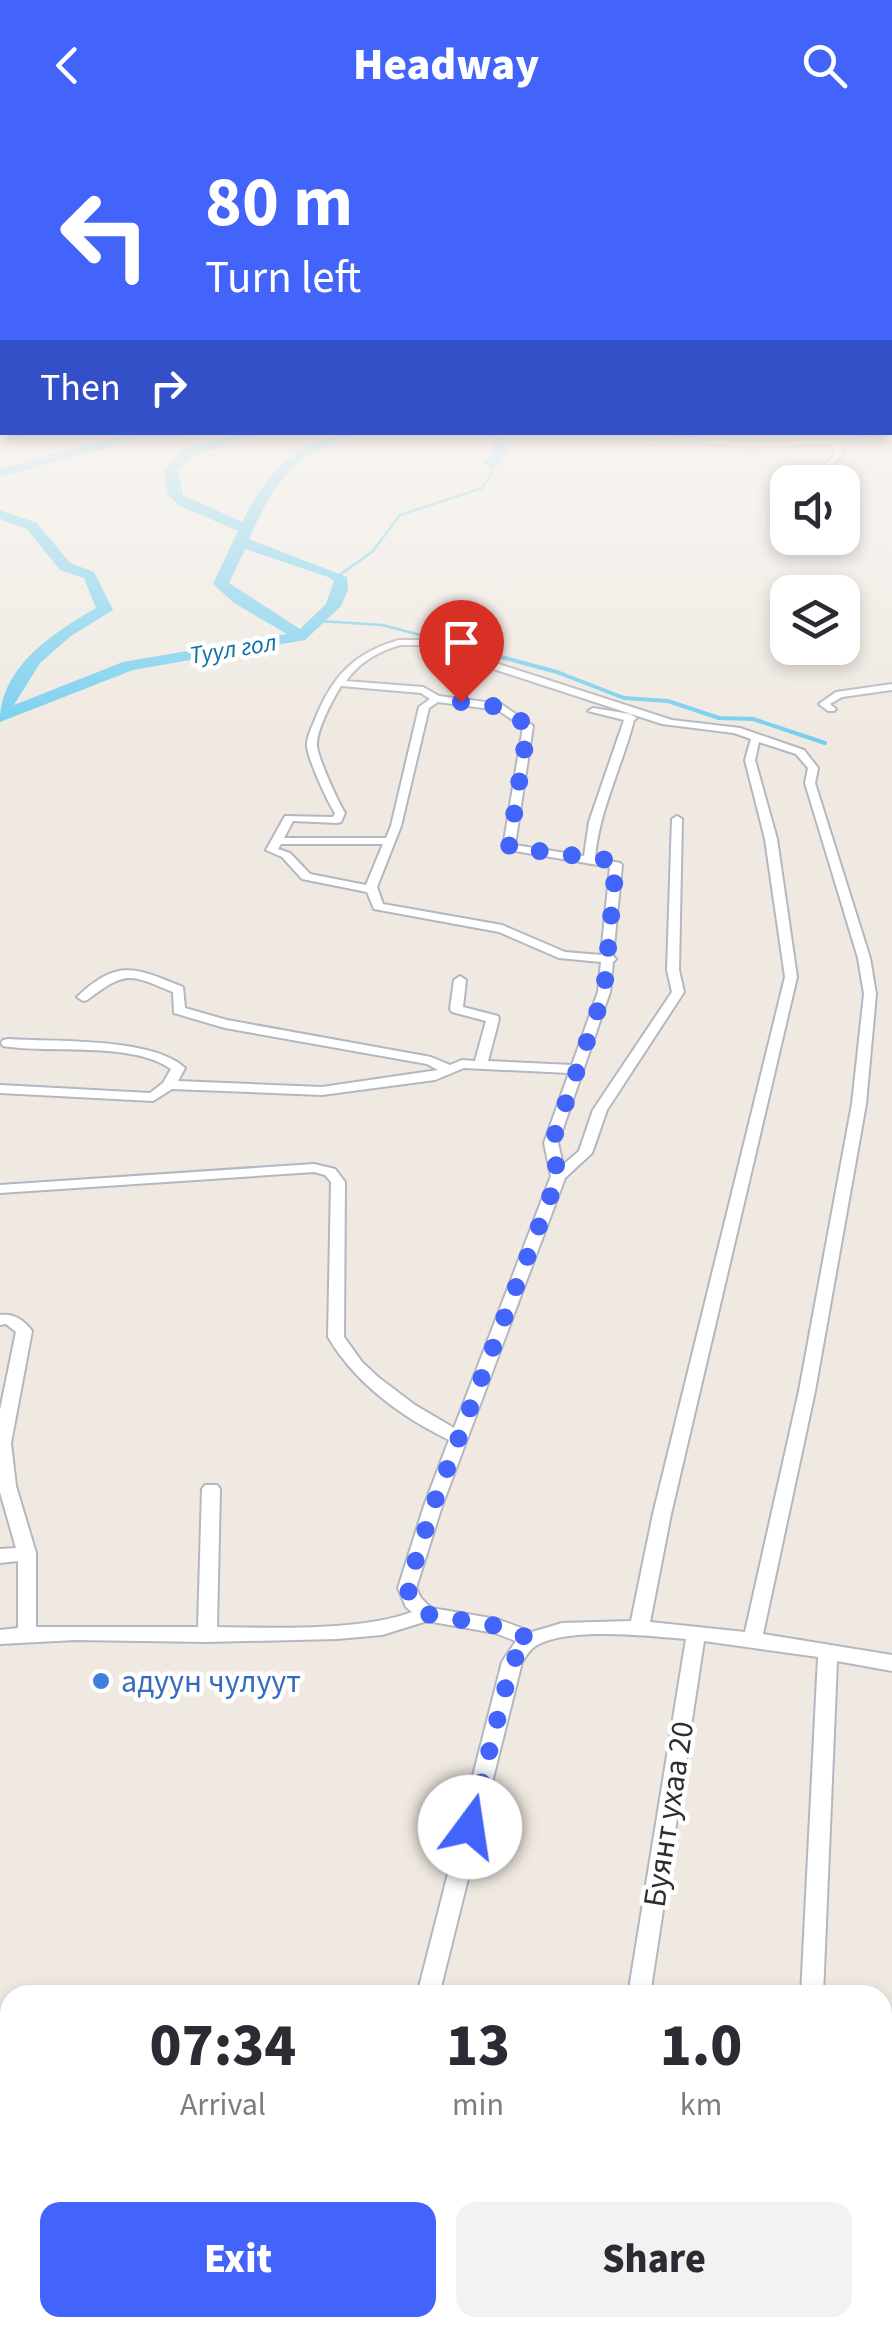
<!DOCTYPE html>
<meta charset="utf-8">
<style>
:root{--surface:#fff;--page:#f2f2f3;--text:#2b2b33;--muted:#7c7c81;--accent:#4264fb}
body{margin:0;font-family:"Source Sans 3",sans-serif;background:var(--page);color:var(--text);height:100vh;display:flex;flex-direction:column;font-size:38px;white-space:nowrap}
*{box-sizing:border-box;margin:0}
p{font-size:32px;color:var(--muted)}
.icon{flex:none;width:55px;height:55px;fill:none;stroke:currentColor;stroke-width:2;stroke-linecap:round;stroke-linejoin:round}
.map{position:relative;flex:1;overflow:hidden}
.drawer{position:absolute;left:0px;top:1855px;width:892px;height:352px;display:flex;flex-direction:column;background:var(--surface);border-radius:30px 30px 0 0;box-shadow:0 5px 15px #0003}
.drawer>*{flex:none}
.hud{position:absolute;left:0px;top:0px;width:892px;height:305px;box-shadow:0 5px 15px #0003;background:#4264fb;color:#fff;overflow:hidden}
.controls{position:absolute;left:770px;top:335px;display:grid;gap:20px}
.controls a{display:grid;place-items:center;width:90px;height:90px;border-radius:20px;background:var(--surface);box-shadow:0 5px 15px #0003;font-size:50px}
.pin{position:absolute;display:grid;place-items:center;width:85px;height:85px;color:#fff;margin:-102px -42px;border-radius:50% 50% 50% 0;rotate:-45deg;box-shadow:0 0 10px #0007}
.pin .icon{rotate:45deg}
.me{position:absolute;width:110px;margin:-55px;rotate:14deg;stroke-linejoin:round;filter:drop-shadow(0 0 8px #0008)}
.turn{display:flex;align-items:center;gap:35px;height:210px;padding:0 40px;font-size:45px}
.turn .icon{width:130px;height:130px;stroke-width:2.5}
.turn b{display:block;font-size:70px;line-height:85px}
.then{display:flex;align-items:center;height:95px;padding:0 40px;background:#0003;gap:20px;font-size:38px}
.eta{display:flex;justify-content:space-evenly;align-items:center;height:170px;text-align:center}
.eta b{font-size:60px;font-weight:800;line-height:70px}
.cta{display:flex;gap:20px;margin-top:auto;padding:20px 40px}
.cta a{flex:1;height:115px;border-radius:20px;background:var(--accent);color:#fff;font-size:40px;font-weight:800;line-height:115px;text-align:center}
.cta a+a{background:var(--page);color:var(--text)}
header{display:flex;justify-content:space-between;align-items:center;height:130px;padding:0 40px;background:var(--accent);color:#fff;font-size:45px;font-weight:800}
.map>svg:first-child{display:block}
.lines{fill:none;stroke-linecap:round;stroke-linejoin:round}
.stream-far1{stroke:#75cff0;stroke-width:2.5}
.stream{stroke:#75cff0;stroke-width:4}
.river{fill:#75cff0;fill-rule:evenodd}
.street-casing{stroke:#b4b7c1;stroke-width:4}
.street{fill:#fff;fill-rule:evenodd}
.route{stroke:#4264fb;stroke-width:18;stroke-dasharray:0 32.4}
.shop-dot{fill:#3f7fe0;stroke:#fff;stroke-width:4}
.labels{text-anchor:middle;stroke-width:9;stroke-linejoin:round;paint-order:stroke}
.far-water-label{font-size:25px;font-style:italic;fill:#0d6fa3;stroke:#fff}
.near-shop-label{font-size:32px;fill:#366cbe;stroke:#fff;text-anchor:start}
.near-street-label{font-size:32px;fill:#2e2e2e;stroke:#fff}
</style>
<header><svg class="icon" aria-label="back" viewBox="0 0 24 24"><path d="M15 5l-7 7 7 7"/></svg>Headway<svg class="icon" aria-label="search" viewBox="0 0 24 24"><circle cx="10" cy="10" r="6"/><path d="M15 15l6 6"/></svg></header>
<div class="map">
<svg width="892" height="2207" viewBox="0 0 892 2207">
<rect width="100%" height="100%" fill="#efe9e1"/>
<g class="lines">
<g class="stream-far1">
<polyline points="338,446 372,422 400,385 482,358 492,343 491,334"/>
<polyline points="320,491 382,495 436,509"/>
</g>
<polyline class="stream" points="426,507 557,542 624,568 668,571 719,588 753,589 825,613"/>
<g class="river">
<polygon points="223,302 132,311 0,347 0,339 130,303"/>
<path d="M244 302H265L195 325 178 341 183 365 242 392C264 347 301 302 355 302 342 312 325 316 311 324 280 342 263 377 249 409L347 447 348 460 341 476 305 510 133 540 0 592C0 537 53 503 96 478L84 448 60 440 27 399 0 389V380L37 393 70 433 94 442 113 480 71 506 40 533 14 575 123 532 287 504 234 473 213 454 238 401 180 376 167 364 164 340 185 319ZM245 419 328 447 334 451 326 474 300 499 229 453Z"/>
<polygon points="482,302 503,307 507,321 496,337 484,334 494,321 491,309"/>
</g>
<defs>
<g id="street">
<polygon points="17,302 30,302 0,311 0,307"/>
<polygon points="678,307 749,313 892,307 892,311 839,313 843,326 832,335 828,352 822,352 825,334 835,325 833,314 749,317 678,311 652,314 649,312"/>
<path d="M399 510H424L672 590 740 598 804 620 818 638 815 653 870 828 876 864 866 974 815 1261 763 1504 892 1525V1541L837 1531 823 1865H801L818 1527 704 1511 650 1865H628L686 1509C647 1506 571 1497 537 1515 530 1519 526 1526 522 1532L439 1865H417L502 1532 516 1511 495 1503 427 1491 382 1505 337 1509 207 1512 76 1510 0 1514V1500L18 1498V1431L0 1433V1419L16 1418 0 1362V1280L16 1202 6 1194 0 1195V1185C14 1183 24 1190 32 1201L11 1313 16 1356 36 1423V1497H198L202 1359 205 1355H217L220 1359 217 1497C272 1498 362 1501 412 1482L406 1477 398 1458 424 1376 449 1310C402 1287 355 1253 328 1207L331 1052 325 1045 314 1042 0 1063V1055L314 1034 335 1039 345 1052 344 1207 362 1232 378 1247 415 1275 454 1298 551 1046 544 1013 569 943 464 938 435 950 322 965 172 959 153 971 0 963V955L150 963 163 953 171 939C132 911 51 924 3 916L1 913 3 910 8 909C53 912 152 907 185 938L178 951 322 957 438 940 427 934 225 898 174 883 173 862C129 844 127 840 87 870L83 871 77 867C118 828 136 838 183 857L185 878 227 890 431 927 450 935 462 930 475 931 486 891 452 882 450 879 454 850 460 846 466 850 463 877 498 886 499 889 488 931 572 935 598 862 601 832 559 828 499 802 374 779 367 762 302 749 282 727 266 720 285 686 333 687 335 683C327 671 309 631 307 617 306 608 313 595 316 587 333 545 356 522 399 510ZM400 515H420L662 594 734 603 751 609 745 630 765 709 785 847 653 1384 631 1491 562 1493 532 1502 497 1489 431 1478 421 1468 416 1458 442 1376 565 1048 592 1023 607 980 684 862 679 840 682 689 677 686 672 689 667 840 672 862 593 980 579 1021 563 1035 558 1013 610 862 613 832 616 829 613 826 622 735 620 733 595 728C599 680 622 637 634 590L637 588 630 584 593 578 588 581 624 590 589 692 584 726 515 715 533 596 501 574 439 566 423 557 346 551C360 532 377 522 400 515ZM341 556 421 563 430 569 419 577 391 696 386 708H284L293 691 337 693 341 692 345 683C338 672 318 628 317 616 316 600 333 569 341 556ZM438 572 498 580 523 597 503 717 509 720 610 737 601 825 565 822 502 795 383 774 377 757 401 696 429 578ZM759 612 796 624 808 638 805 653 858 828 864 864 852 974 799 1261 745 1502 650 1492 671 1384 797 847 777 709 755 630ZM281 714H383L366 755 310 744 290 723 278 719Z"/>
<polygon points="892,554 892,560 842,567 830,574 836,579 834,581 828,581 819,574 836,562"/>
<polygon points="126,2198 152,2198 151,2207 125,2207"/>
<polygon points="349,2198 375,2198 373,2207 347,2207"/>
<polygon points="595,2198 621,2198 620,2207 594,2207"/>
<polygon points="779,2198 805,2198 804,2207 778,2207"/>
</g>
</defs>
<use href="#street" class="street-casing"/>
<use href="#street" class="street"/>
</g>
<linearGradient id="sky" x2="0" y2="1"><stop stop-color="#7abfeb"/><stop offset="0.49" stop-color="#f8f5f2"/><stop offset="1" stop-color="#f8f5f2" stop-opacity="0"/></linearGradient>
<rect width="892" height="609" fill="url(#sky)"/>
<g class="lines">
<polyline class="route" points="461,572 501,577 528,596 509,717 608,730 616,734 604,862 552,1013 558,1046 433,1376 407,1458 413,1472 426,1484 497,1496 531,1509 512,1532 470,1697"/>
</g>
<circle class="shop-dot" cx="101" cy="1551" r="10"/>
<g class="labels">
<g class="far-water-label">
<text transform="translate(233 518) rotate(-9)" y="9">Туул гол</text>
</g>
<g class="near-shop-label">
<text x="121" y="1562">адуун чулуут</text>
</g>
<g class="near-street-label">
<text transform="translate(668 1684) rotate(-81)" y="11">Буянт ухаа 20</text>
</g>
</g>
</svg>
<div class="controls">
<a><svg class="icon" aria-label="sound" viewBox="0 0 24 24"><path d="M4 9h4l5-4v14l-5-4H4zM17 9q2 3 0 6"/></svg></a>
<a><svg class="icon" aria-label="layers" viewBox="0 0 24 24"><path d="M12 4l9 5-9 5-9-5zM3 14l9 5 9-5"/></svg></a>
</div>
<div class="pin" style="left:461px;top:572px;background:#d93025"><svg class="icon" aria-label="arrive" viewBox="0 0 24 24"><path d="M6 21V4h12l-3 4 3 4H6"/></svg></div>
<svg class="me" style="left:470px;top:1697px" viewBox="-20 -20 40 40"><circle r="19" fill="#fff"/><path d="M0-13L10 11 0 6-10 11z" fill="#4264fb"/></svg>
<div class="hud">
<div class="turn"><svg class="icon" aria-label="left" viewBox="0 0 24 24"><path d="M17 20v-9H6M10 6l-5 5 5 5"/></svg><div><b>80 m</b>Turn left</div></div>
<div class="then">Then<svg class="icon" aria-label="right" viewBox="0 0 24 24"><path d="M7 20v-9h11M14 6l5 5-5 5"/></svg></div>
</div>
<section class="drawer">
<div class="eta">
<div><b>07:34</b><p>Arrival</p></div>
<div><b>13</b><p>min</p></div>
<div><b>1.0</b><p>km</p></div>
</div>
<div class="cta"><a>Exit</a><a>Share</a></div>
</section>
</div>
